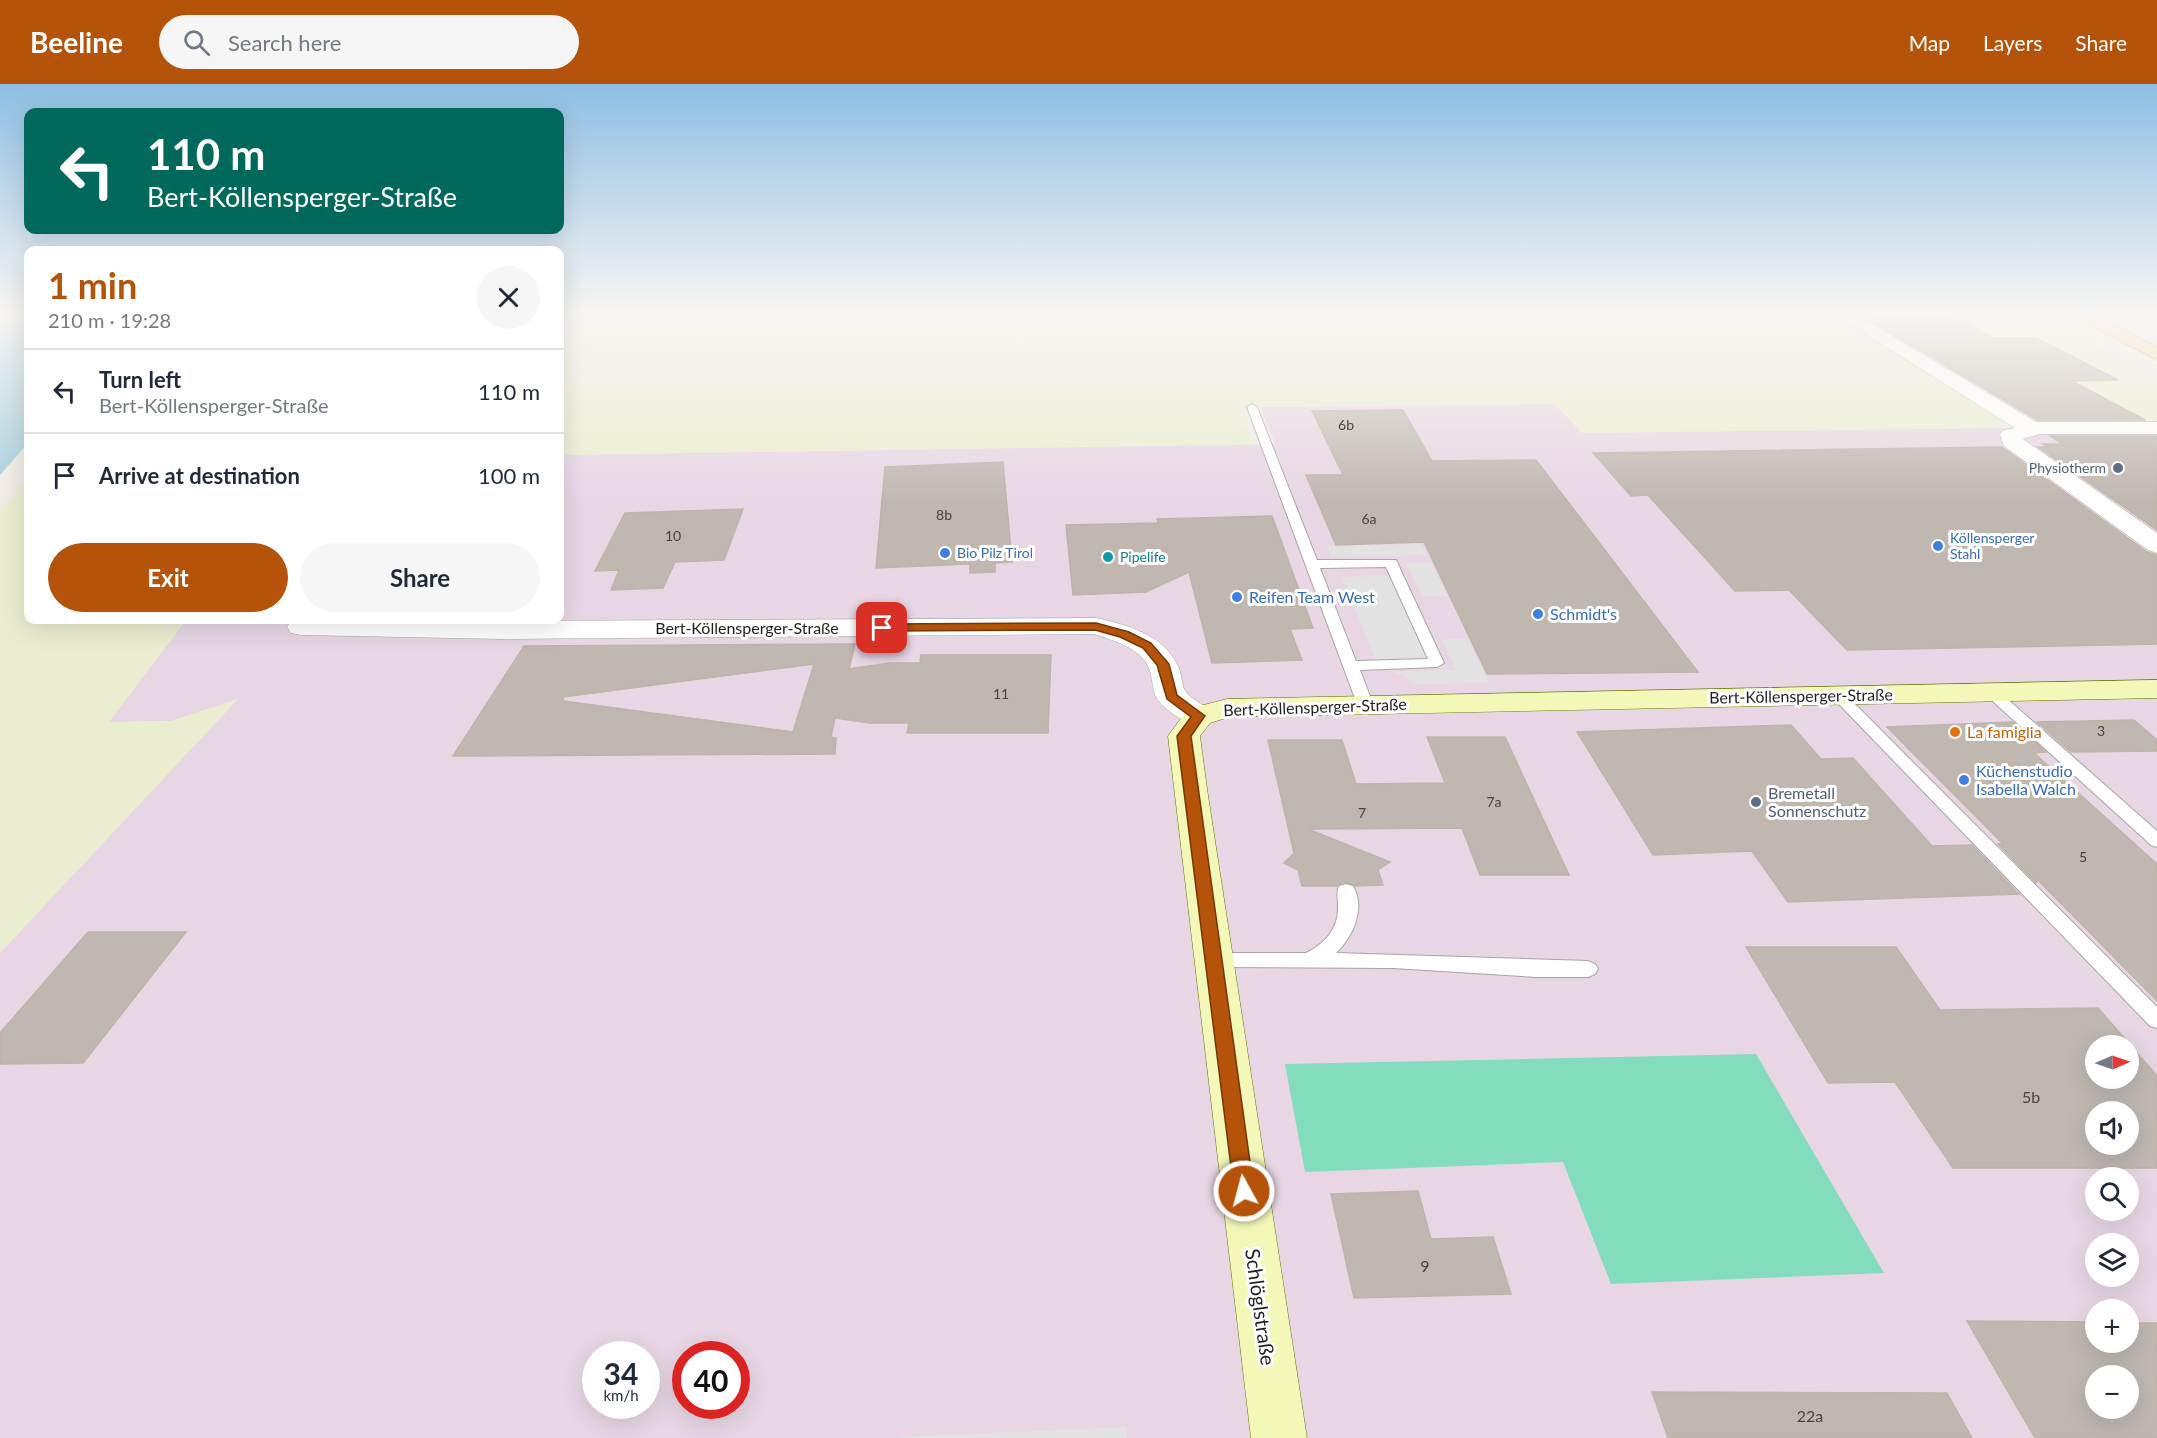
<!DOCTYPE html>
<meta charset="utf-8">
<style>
:root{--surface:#fff;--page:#f6f6f7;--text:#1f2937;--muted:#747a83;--line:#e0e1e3;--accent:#b45309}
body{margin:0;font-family:Lato,sans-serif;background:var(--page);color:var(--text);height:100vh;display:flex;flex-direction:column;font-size:22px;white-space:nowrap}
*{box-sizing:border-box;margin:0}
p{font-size:20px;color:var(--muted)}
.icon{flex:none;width:33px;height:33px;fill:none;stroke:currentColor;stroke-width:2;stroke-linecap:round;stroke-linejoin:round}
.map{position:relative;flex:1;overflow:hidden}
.panel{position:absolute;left:24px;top:162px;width:540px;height:378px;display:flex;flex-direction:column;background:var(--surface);border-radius:12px;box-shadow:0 6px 24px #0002}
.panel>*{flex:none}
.hud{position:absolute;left:24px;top:24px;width:540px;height:126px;border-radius:12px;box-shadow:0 6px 24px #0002;background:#00695c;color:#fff;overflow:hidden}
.needle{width:39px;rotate:88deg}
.buttons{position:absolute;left:2085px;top:951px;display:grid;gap:12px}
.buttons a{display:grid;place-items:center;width:54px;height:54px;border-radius:50%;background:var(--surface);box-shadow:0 6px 24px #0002;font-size:30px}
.speed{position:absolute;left:582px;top:1257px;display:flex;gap:12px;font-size:30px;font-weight:700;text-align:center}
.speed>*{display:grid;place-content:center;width:78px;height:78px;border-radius:50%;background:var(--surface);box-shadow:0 6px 24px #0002;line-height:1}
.speed small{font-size:15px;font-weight:400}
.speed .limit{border:9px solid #d22;background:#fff;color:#111}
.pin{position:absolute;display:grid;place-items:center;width:51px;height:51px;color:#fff;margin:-26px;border-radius:12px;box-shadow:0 3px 9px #0006}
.me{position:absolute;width:66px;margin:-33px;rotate:353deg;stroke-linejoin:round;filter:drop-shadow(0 0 4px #0008)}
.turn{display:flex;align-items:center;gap:21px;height:126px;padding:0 24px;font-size:27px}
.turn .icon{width:78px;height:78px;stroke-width:2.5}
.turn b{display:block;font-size:42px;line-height:51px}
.round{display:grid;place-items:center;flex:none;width:63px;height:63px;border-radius:32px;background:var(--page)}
.summary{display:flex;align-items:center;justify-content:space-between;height:102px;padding:0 24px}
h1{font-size:36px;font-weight:700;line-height:45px;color:var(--accent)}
.primary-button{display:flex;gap:12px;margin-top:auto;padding:12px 24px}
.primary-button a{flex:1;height:69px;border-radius:36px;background:var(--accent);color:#fff;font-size:24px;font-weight:700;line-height:69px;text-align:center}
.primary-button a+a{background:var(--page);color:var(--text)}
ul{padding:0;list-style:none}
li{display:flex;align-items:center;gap:18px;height:84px;padding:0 24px;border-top:2px solid var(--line)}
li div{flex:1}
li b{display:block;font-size:22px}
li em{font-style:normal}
header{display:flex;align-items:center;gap:36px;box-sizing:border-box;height:84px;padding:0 30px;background:var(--accent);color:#fff}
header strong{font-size:28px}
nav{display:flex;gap:33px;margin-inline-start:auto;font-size:21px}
.search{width:420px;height:54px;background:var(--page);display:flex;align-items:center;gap:15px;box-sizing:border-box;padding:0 21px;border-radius:33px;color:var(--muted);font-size:22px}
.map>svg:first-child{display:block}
.industrial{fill:#e8d6e4;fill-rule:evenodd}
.farmland{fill:#eaedcf}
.pitch{fill:#83ddbd}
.parking{fill:#e2e2e2}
.water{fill:#a5cedc}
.building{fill:#bfb7b0;stroke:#c0b3a7;stroke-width:1.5;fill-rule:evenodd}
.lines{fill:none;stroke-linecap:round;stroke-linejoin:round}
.lane-casing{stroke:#a5a5a5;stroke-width:2}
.street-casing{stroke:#a5a5a5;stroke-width:1}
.secondary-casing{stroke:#647307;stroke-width:1}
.primary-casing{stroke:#956903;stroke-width:1}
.lane{fill:#fff;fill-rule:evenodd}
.street{fill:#fff;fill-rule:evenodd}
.secondary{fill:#f3f8b8;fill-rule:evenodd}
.primary{fill:#fad59e;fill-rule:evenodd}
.rail{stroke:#6c6c6c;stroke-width:3;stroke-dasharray:7 7;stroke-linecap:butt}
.route{fill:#b45309;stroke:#753606;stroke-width:1.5}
.service-dot{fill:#5c6f8a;stroke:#fff;stroke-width:2}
.shop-dot{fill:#3f7fe0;stroke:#fff;stroke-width:2}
.culture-dot{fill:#0f9aa8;stroke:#fff;stroke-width:2}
.food-dot{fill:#e8710a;stroke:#fff;stroke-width:2}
.labels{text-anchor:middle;stroke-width:6;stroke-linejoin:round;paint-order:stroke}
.number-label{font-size:14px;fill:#464442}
.far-service-label{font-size:14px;fill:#4e5e75;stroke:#fff;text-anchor:end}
.far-shop-label{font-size:14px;fill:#366cbe;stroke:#fff;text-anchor:start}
.far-culture-label{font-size:14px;fill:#0d838f;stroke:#fff;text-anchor:start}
.shop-label{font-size:16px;fill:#366cbe;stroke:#fff;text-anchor:start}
.street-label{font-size:16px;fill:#1e1e1e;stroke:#fff}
.food-label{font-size:16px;fill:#c56008;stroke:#fff;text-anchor:start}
.service-label{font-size:16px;fill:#4e5e75;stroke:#fff;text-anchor:start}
.near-number-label{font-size:16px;fill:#464442}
.near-street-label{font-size:20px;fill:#1e1e1e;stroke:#fff}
</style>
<header>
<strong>Beeline</strong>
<div class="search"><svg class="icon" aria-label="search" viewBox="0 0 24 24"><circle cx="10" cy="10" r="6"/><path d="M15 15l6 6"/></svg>Search here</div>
<nav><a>Map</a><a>Layers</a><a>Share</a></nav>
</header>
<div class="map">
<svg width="2157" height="1354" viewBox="0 0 2157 1354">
<rect width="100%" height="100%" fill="#efebe4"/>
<path class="industrial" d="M1556 320 1582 349 1998 344 2157 349V1354H0V869L237 616 171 637 109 638 186 536H560V371L1275 360 1260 323ZM2096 962H2128V994H2096ZM2096 1028H2128V1060H2096ZM2096 1094H2128V1126H2096ZM2096 1160H2128V1192H2096ZM2096 1226H2128V1258H2096ZM596 1270H646V1322H596ZM686 1270H736V1322H686ZM2096 1292H2128V1324H2096Z"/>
<g class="farmland">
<polygon points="560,229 1834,229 1999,331 1998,344 1582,349 1555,320 1241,323 1253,360 560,371"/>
<polygon points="1837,229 2041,229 2157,295 2157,340 2012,337"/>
<polygon points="28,395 28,536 186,536 109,638 171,637 238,615 0,869 0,427"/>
</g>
<polygon class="pitch" points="1756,970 1884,1189 1611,1200 1563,1078 1305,1088 1285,980"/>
<g class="parking">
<polygon points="1421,460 1428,471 1332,473 1327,462"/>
<polygon points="1406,479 1431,479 1448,512 1422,512"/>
<polygon points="1390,492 1429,574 1376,576 1342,493"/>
<polygon points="1442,555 1467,555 1490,599 1419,600 1392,587 1456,586"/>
<polygon points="1127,1343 1127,1354 899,1354 899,1353"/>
</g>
<polygon class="water" points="0,229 28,229 28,359 0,391"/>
<g class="building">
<polygon points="1857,229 1945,229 1993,254 2036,254 2118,296 2072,297 2145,336 2037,336"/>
<polygon points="1403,326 1432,377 1536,376 1698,588 1487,590 1424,458 1336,461 1306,391 1343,391 1312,327"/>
<polygon points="2050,352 2157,352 2157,446 2038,363 2048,363 2043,360 2062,360"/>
<polygon points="2002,363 2147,468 2157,471 2157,560 1847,566 1789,506 1735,507 1648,411 1631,412 1593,369"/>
<polygon points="1003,378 1012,478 995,479 995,488 970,489 970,480 876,484 885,383"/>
<polygon points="743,425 724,476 675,478 663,504 611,506 619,486 595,487 625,429"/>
<polygon points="1272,432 1313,544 1290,545 1302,576 1212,579 1189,488 1146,508 1073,511 1066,441 1158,439 1157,435"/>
<path d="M855 560 849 585 889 579H920L921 571H1051L1048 649H907L909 639H870L835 634 831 653 836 654 835 670 453 672 524 562ZM814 580 793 648 563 617V613Z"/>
<polygon points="2134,636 2157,656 2157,667 2071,668 2037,638"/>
<polygon points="2013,638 2046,668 2034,669 2157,780 2157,917 2038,796 2036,799 1998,760 2003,760 1887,643"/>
<polygon points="1791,641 1821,675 1853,674 1932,762 1972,761 2019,810 1788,818 1752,767 1653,771 1577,648"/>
<polygon points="1427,653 1505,653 1569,791 1480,791 1462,744 1308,745 1390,778 1378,786 1383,801 1355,802 1345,798 1337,802 1302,802 1298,786 1284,779 1294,769 1268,656 1342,656 1356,700 1445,699"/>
<polygon points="88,848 186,848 83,979 0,980 0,949"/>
<path d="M1746 863H1896L1940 926 2098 924 2157 992V1084H1953L1895 998 1828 999ZM2096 962H2128V994H2096ZM2096 1028H2128V1060H2096Z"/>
<polygon points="1418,1107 1431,1155 1493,1153 1511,1210 1354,1214 1331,1110"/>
<path d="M1967 1237 2096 1238V1258H2128V1239H2157V1354H2035ZM2096 1292H2128V1324H2096Z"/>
<polygon points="1652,1308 1947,1309 1972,1354 1668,1354"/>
</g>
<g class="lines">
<defs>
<g id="lane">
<path d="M1252 320 1257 323 1317 476H1396L1444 579 1437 583 1360 586 1373 620 1370 623H1360L1357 620 1247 323ZM1386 483 1428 575 1356 577 1320 484Z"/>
<polygon points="1991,603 1996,605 2157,747 2157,763 2151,761 1986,611 1983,608"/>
<polygon points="1838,606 1843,608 2157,923 2157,944 2150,942 1833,614 1830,611"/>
<path d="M1346 800 1353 802C1366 824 1353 853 1336 869L1588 877 1595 880 1598 885 1595 890 1588 893H1536L1393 884 1214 883 1207 881 1204 876 1207 871 1214 869H1306C1326 859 1339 844 1338 821 1338 814 1336 809 1339 802Z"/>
</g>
<g id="street">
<polygon points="1832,229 1853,229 2036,338 2157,338 2157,350 2040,350 2023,355 2157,449 2157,469 2148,466 2004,362 2000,351 2003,346 2015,344"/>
<path d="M1096 534C1127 541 1163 550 1178 582 1182 589 1181 602 1186 608 1194 618 1207 621 1215 632L1210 639C1205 640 1201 641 1196 641 1184 639 1160 623 1155 611 1151 599 1153 586 1144 576 1132 561 1112 556 1094 550L502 555 301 551 291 549 287 543 291 537 297 536 502 537Z"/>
</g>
<polygon id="secondary" points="2157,596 2157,614 1229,633 1210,639 1200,652 1207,705 1307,1354 1251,1354 1168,652 1188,625 1227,615"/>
<polygon id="primary" points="2071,229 2093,229 2157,263 2157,276 2074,233"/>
</defs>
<use href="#lane" class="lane-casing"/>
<use href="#street" class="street-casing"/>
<use href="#secondary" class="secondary-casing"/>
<use href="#primary" class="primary-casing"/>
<use href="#lane" class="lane"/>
<use href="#street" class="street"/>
<use href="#secondary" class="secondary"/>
<use href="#primary" class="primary"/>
<polyline class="rail" points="2152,229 2157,232"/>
</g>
<linearGradient id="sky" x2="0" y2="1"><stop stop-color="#8dbee3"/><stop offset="0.55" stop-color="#f8f6f3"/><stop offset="1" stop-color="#f8f6f3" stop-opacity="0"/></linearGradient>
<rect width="2157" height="418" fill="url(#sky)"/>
<polygon class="route" points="1096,539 1129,548 1151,559 1169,580 1177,611 1205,632 1191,652 1254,1107 1251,1113 1244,1116 1237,1113 1234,1107 1177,652 1191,633 1167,615 1157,581 1143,564 1120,553 1095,546 882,547 876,544 882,540"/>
<g class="service-dot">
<circle cx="2118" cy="384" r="6"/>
<circle cx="1756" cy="718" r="6"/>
</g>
<g class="shop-dot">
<circle cx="1938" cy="462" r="6"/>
<circle cx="945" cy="469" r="6"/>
<circle cx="1237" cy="513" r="6"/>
<circle cx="1538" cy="530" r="6"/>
<circle cx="1964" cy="696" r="6"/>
</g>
<circle class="culture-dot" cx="1108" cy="473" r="6"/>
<circle class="food-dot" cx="1955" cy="648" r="6"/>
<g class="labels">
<g class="number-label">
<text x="1346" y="346">6b</text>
<text x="944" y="436">8b</text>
<text x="1369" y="440">6a</text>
<text x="673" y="457">10</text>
<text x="1001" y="615">11</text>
<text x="2101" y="652">3</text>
<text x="1494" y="723">7a</text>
<text x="1362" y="734">7</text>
<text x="2083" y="778">5</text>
</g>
<g class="far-service-label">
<text x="2106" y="389">Physiotherm</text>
</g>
<g class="far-shop-label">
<text x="1950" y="459">Köllensperger<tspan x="1950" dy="16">Stahl</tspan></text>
<text x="957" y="474">Bio Pilz Tirol</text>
</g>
<g class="far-culture-label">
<text x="1120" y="478">Pipelife</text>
</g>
<g class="shop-label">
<text x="1249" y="519">Reifen Team West</text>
<text x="1550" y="536">Schmidt's</text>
<text x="1976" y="693">Küchenstudio<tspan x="1976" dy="18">Isabella Walch</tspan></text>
</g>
<g class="street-label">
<text x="747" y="550">Bert-Köllensperger-Straße</text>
<text transform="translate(1801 612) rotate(-1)" y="6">Bert-Köllensperger-Straße</text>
<text transform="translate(1315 623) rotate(-2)" y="6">Bert-Köllensperger-Straße</text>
</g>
<g class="food-label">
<text x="1967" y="654">La famiglia</text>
</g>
<g class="service-label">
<text x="1768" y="715">Bremetall<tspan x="1768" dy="18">Sonnenschutz</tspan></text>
</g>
<g class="near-number-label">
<text x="2031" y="1019">5b</text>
<text x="1425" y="1188">9</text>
<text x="1810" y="1338">22a</text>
</g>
<g class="near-street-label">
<text transform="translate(1260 1223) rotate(82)" y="7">Schlöglstraße</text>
</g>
</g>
</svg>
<div class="buttons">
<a><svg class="needle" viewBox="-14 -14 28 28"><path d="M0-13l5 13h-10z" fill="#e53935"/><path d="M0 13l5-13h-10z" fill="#747a83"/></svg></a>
<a><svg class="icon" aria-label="sound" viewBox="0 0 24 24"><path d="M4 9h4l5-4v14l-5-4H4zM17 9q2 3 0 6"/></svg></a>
<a><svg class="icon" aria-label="search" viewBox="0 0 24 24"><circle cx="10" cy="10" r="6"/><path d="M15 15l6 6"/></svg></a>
<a><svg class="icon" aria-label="layers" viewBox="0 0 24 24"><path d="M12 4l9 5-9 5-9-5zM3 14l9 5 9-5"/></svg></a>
<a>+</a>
<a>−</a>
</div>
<div class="speed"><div>34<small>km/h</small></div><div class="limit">40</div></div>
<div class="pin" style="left:882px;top:544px;background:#d93025"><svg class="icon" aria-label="arrive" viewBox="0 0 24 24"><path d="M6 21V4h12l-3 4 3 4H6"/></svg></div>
<svg class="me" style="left:1244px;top:1107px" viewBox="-20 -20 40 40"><circle r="17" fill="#b45309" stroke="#fff" stroke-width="3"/><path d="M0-11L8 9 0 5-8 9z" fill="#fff"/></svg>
<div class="hud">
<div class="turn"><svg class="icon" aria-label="left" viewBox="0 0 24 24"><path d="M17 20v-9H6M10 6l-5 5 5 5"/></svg><div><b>110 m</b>Bert-Köllensperger-Straße</div></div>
</div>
<section class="panel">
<div class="summary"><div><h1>1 min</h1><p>210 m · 19:28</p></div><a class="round"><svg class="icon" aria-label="close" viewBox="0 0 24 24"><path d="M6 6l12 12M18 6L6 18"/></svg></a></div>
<ul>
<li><svg class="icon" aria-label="left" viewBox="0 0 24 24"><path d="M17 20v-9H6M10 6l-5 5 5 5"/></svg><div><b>Turn left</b><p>Bert-Köllensperger-Straße</p></div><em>110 m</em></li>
<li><svg class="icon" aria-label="arrive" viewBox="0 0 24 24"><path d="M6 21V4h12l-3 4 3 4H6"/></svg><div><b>Arrive at destination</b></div><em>100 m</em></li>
</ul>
<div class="primary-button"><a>Exit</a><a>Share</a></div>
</section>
</div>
